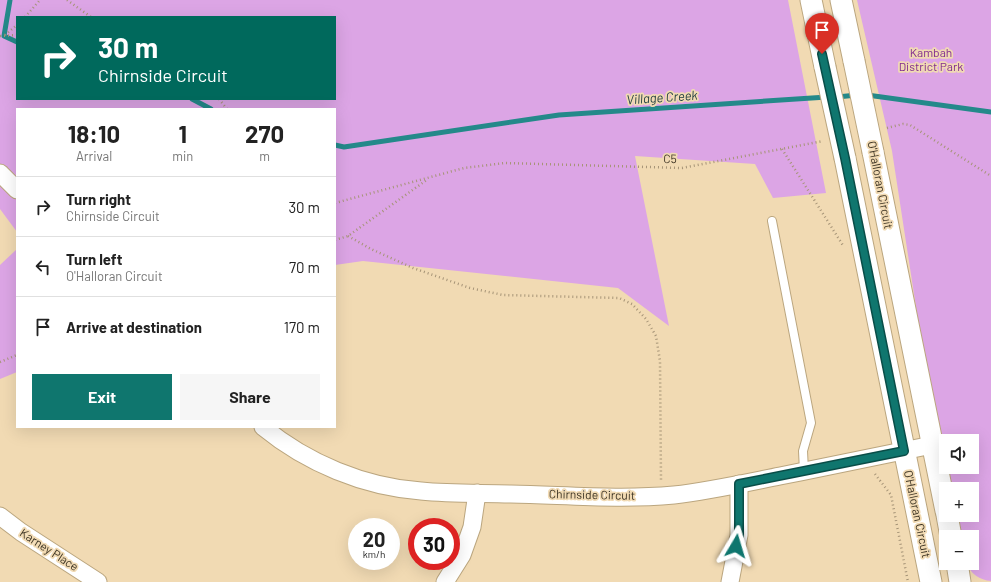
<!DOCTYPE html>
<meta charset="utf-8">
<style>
:root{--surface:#fff;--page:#f6f6f6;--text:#222;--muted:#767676;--line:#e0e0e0;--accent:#0f766e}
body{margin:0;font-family:Barlow,sans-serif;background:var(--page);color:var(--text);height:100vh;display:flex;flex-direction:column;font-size:15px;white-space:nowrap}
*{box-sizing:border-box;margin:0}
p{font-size:13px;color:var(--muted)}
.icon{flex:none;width:22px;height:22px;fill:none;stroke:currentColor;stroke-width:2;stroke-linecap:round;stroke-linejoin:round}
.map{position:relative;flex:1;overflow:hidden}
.sheet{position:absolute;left:16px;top:108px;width:320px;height:320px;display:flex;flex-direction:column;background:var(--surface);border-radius:0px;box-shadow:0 4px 16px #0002}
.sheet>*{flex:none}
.guide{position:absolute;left:16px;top:16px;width:320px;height:84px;border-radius:0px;box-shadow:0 4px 16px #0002;background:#00695c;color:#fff;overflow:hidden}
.fabs{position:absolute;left:939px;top:434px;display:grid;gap:8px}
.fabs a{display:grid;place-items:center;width:40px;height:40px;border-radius:0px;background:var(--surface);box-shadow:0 4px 16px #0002;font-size:20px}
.speed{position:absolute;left:348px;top:518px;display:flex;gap:8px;font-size:20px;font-weight:700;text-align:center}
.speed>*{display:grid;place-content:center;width:52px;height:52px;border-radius:50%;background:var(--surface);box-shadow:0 4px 16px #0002;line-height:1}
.speed small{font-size:10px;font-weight:400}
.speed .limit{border:6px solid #d22;background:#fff;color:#111}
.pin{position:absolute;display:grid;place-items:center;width:34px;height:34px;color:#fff;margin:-41px -17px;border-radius:50% 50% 50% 0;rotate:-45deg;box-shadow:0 0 4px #0007}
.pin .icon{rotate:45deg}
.me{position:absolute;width:44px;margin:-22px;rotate:7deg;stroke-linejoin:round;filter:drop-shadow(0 0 3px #0008)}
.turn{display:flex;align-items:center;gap:14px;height:84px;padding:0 16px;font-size:18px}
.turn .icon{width:52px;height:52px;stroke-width:2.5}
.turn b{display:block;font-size:28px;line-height:34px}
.eta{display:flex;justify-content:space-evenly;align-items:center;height:68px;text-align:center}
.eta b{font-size:24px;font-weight:700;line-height:28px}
.cta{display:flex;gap:8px;margin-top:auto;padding:8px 16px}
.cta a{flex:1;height:46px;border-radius:0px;background:var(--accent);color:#fff;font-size:16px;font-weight:700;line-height:46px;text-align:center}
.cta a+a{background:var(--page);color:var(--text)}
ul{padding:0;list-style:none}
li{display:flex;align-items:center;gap:12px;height:60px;padding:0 16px;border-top:1px solid var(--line)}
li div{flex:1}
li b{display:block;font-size:15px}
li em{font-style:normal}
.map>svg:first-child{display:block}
.green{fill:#dca5e5;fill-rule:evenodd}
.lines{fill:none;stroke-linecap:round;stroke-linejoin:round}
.stream{stroke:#24898a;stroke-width:5}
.service-casing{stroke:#bba67f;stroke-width:10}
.minor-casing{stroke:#bba67f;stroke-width:19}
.tertiary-casing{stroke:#bba67f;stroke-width:23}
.path{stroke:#a69477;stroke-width:2.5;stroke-dasharray:1 3;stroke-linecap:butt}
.service{stroke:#fff;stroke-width:8}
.minor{stroke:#fff;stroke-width:17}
.tertiary{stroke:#fff;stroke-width:21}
.tertiary-bridge-casing{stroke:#bba67f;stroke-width:23;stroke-linecap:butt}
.tertiary-bridge{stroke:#fff;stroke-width:21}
.route-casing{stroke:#0a4d48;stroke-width:10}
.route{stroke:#0f766e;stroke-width:7}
.labels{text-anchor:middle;stroke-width:3.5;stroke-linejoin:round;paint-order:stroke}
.park-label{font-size:12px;fill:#812b8f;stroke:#f1dab3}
.street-label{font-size:12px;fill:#3d3424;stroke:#f1dab3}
.water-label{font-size:13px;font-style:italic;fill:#254143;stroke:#f1dab3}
</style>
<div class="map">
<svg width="991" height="582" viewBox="0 0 991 582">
<rect width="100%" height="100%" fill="#f1dab3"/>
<g class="green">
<path d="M0 0H788L826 193 773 198 755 164 635 156 669 326 618 288 363 261 335 265V109H17V232L0 209ZM17 17H335V99H17Z"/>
<path d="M857 0H991V581C980 580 970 574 967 563H972V537H961L957 515H972V489H951L947 467H972V441H946V462L922 346 892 151Z"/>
<polygon points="17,249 17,372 0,379 0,265"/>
</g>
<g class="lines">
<g class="stream">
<polyline points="10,0 4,36 17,42"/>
<polyline points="867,95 991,112"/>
<polyline points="837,97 857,95"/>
<polyline points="192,99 211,109"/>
<polyline points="335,145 344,147 559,115 827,97"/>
</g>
<defs>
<polyline id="service" points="772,221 811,423 803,451 804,471"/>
<g id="minor">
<polyline points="0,173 17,190"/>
<path d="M263 427C307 463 364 487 421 491 451 494 481 493 511 494 565 495 620 500 674 495 709 491 745 483 780 476 831 466 882 455 932 445"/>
<polyline points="0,516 21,532 98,582"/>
<polyline points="445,582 462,555 472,527 477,493"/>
<polyline points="730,582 739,535 739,484"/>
</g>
<g id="tertiary">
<polyline points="811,0 825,67"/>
<polyline points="841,0 854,61"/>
<polyline points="873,152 946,511"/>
<polyline points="845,158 931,582"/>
<polyline points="947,515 951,537"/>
<polyline points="957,563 960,582"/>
</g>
</defs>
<use href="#service" class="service-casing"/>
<use href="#minor" class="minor-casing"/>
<use href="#tertiary" class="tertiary-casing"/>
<g class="path">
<polyline points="67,0 91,17"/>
<polyline points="25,17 40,0"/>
<polyline points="5,35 17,25"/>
<polyline points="0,36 17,35"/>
<polyline points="219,99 227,109"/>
<polyline points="887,128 903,124 910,125 991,176"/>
<polyline points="782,149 844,247"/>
<polyline points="335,203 464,168 505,163 682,168 823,141"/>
<polyline points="348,236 371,249 413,268 470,288 503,295 619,298 632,304 646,319 656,336 660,361 661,480"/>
<polyline points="335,240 348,236 428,179"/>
<polyline points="0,362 17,355"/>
<polyline points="875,474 891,495 908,582"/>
</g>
<use href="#service" class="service"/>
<use href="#minor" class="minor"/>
<use href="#tertiary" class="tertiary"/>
<defs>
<g id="tertiary-bridge">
<polyline points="854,61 873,152"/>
<polyline points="825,67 845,158"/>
</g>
</defs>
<use href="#tertiary-bridge" class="tertiary-bridge-casing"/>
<use href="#tertiary-bridge" class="tertiary-bridge"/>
</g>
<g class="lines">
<defs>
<polyline id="route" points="736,546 739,535 739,484 904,451 845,158 822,54"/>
</defs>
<use href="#route" class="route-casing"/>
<use href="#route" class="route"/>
</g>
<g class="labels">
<g class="park-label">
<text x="931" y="57">Kambah<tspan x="931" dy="14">District Park</tspan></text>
</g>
<g class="street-label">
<text transform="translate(670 159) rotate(1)" y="4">C5</text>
<text transform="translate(880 185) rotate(79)" y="4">O'Halloran Circuit</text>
<text transform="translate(592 495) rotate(1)" y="4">Chirnside Circuit</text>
<text transform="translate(917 514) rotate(78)" y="4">O'Halloran Circuit</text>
<text transform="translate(49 550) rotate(33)" y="4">Karney Place</text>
</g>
<g class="water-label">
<text transform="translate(662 97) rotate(-4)" y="5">Village Creek</text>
</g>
</g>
</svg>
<div class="fabs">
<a><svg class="icon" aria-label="sound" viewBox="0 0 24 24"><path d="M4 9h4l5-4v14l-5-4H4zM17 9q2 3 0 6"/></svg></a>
<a>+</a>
<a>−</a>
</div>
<div class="speed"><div>20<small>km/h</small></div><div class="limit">30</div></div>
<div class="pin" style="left:822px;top:54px;background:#d93025"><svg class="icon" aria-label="arrive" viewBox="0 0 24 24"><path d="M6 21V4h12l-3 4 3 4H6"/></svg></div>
<svg class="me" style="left:736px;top:546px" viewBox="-20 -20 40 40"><path d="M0-17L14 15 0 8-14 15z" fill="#0f766e" stroke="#fff" stroke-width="4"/></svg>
<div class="guide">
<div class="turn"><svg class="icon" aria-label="right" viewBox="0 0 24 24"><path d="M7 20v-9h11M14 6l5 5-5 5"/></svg><div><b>30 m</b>Chirnside Circuit</div></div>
</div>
<section class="sheet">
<div class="eta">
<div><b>18:10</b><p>Arrival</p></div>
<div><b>1</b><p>min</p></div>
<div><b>270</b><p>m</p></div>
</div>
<ul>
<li><svg class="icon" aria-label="right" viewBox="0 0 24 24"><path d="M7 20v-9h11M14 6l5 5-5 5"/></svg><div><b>Turn right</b><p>Chirnside Circuit</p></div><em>30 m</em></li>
<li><svg class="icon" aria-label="left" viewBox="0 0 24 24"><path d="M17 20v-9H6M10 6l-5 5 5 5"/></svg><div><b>Turn left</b><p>O'Halloran Circuit</p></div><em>70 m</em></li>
<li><svg class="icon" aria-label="arrive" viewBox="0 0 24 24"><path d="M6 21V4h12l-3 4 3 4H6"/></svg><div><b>Arrive at destination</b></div><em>170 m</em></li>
</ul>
<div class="cta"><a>Exit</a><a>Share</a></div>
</section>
</div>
